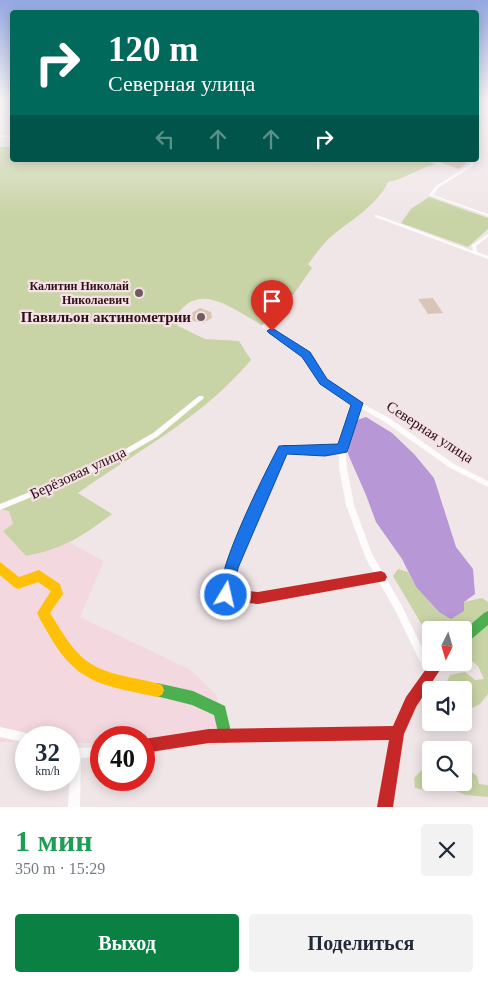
<!DOCTYPE html>
<html lang="ru">
<meta charset="utf-8">
<style>
:root{--surface:#fff;--page:#f2f2f3;--text:#1f2937;--muted:#747a83;--accent:#0b8043}
body{margin:0;font-family:Georgia,serif;background:var(--page);color:var(--text);height:100vh;display:flex;flex-direction:column;font-size:19px;white-space:nowrap}
*{box-sizing:border-box;margin:0}
p{font-size:16px;color:var(--muted)}
.icon{flex:none;width:28px;height:28px;fill:none;stroke:currentColor;stroke-width:2;stroke-linecap:round;stroke-linejoin:round}
.map{position:relative;height:807px;overflow:hidden}
.details{display:flex;flex-direction:column;background:var(--surface);flex:1}
.details>*{flex:none}
.guide{position:absolute;left:10px;top:10px;width:469px;height:152px;border-radius:5px;box-shadow:0 2px 12px #0003;background:#00695c;color:#fff;overflow:hidden}
.needle{width:32px;rotate:185deg}
.buttons{position:absolute;left:422px;top:621px;display:grid;gap:10px}
.buttons a{display:grid;place-items:center;width:50px;height:50px;border-radius:5px;background:var(--surface);box-shadow:0 2px 12px #0003;font-size:25px}
.speed{position:absolute;left:15px;top:726px;display:flex;gap:10px;font-size:25px;font-weight:700;text-align:center}
.speed>*{display:grid;place-content:center;width:65px;height:65px;border-radius:50%;background:var(--surface);box-shadow:0 2px 12px #0003;line-height:1}
.speed small{font-size:12px;font-weight:400}
.speed .limit{border:8px solid #d22;background:#fff;color:#111}
.pin{position:absolute;display:grid;place-items:center;width:42px;height:42px;color:#fff;margin:-51px -21px;border-radius:50% 50% 50% 0;rotate:-45deg;box-shadow:0 0 5px #0007}
.pin .icon{rotate:45deg}
.me{position:absolute;width:55px;margin:-28px;rotate:9deg;stroke-linejoin:round;filter:drop-shadow(0 0 4px #0008)}
.turn{display:flex;align-items:center;gap:18px;height:105px;padding:0 15px;font-size:22px}
.turn .icon{width:65px;height:65px;stroke-width:2.5}
.turn b{display:block;font-size:35px;line-height:42px}
.lanes{display:flex;align-items:center;height:48px;padding:0 15px;background:#0003;justify-content:center;gap:25px;direction:ltr}
.lanes .off{opacity:.35}
.round{display:grid;place-items:center;flex:none;width:52px;height:52px;border-radius:5px;background:var(--page)}
.head{display:flex;align-items:center;justify-content:space-between;height:85px;padding:0 15px}
h1{font-size:30px;font-weight:800;line-height:38px;color:#1e9e55}
.button{display:flex;gap:10px;margin-top:auto;padding:10px 15px}
.button a{flex:1;height:58px;border-radius:5px;background:var(--accent);color:#fff;font-size:20px;font-weight:800;line-height:58px;text-align:center}
.button a+a{background:var(--page);color:var(--text)}
.map>svg:first-child{display:block}
.built{fill:#f3d9df}
.green{fill:#c9d4a6}
.water{fill:#b797d6}
.building{fill:#d9c5b6}
.lines{fill:none;stroke-linecap:round;stroke-linejoin:round}
.street{fill:#fdfbfc;fill-rule:evenodd}
.fast{fill:#4caf50;fill-rule:evenodd}
.slow{fill:#ffc107;fill-rule:evenodd}
.jam{fill:#c62828;fill-rule:evenodd}
.route{fill:#1a73e8;stroke:#114b97}
.poi-dot{fill:#735b61;stroke:#f4e2e5;stroke-width:2}
.labels{text-anchor:middle;stroke-width:4.5;stroke-linejoin:round;paint-order:stroke}
.far-poi-label{font-size:12px;font-weight:bold;fill:#2f1019;stroke:#f4e2e5;text-anchor:end}
.poi-label{font-size:15px;font-weight:bold;fill:#2f1019;stroke:#f4e2e5;text-anchor:end}
.street-label{font-size:15px;fill:#2f1019;stroke:#f4e2e5}
</style>
<div class="map">
<svg width="488" height="807" viewBox="0 0 488 807">
<rect width="100%" height="100%" fill="#f0e6e8"/>
<polygon class="built" points="0,505 104,561 80,617 189,669 217,695 218,745 144,744 144,738 101,738 101,743 69,743 69,738 26,738 26,742 0,742"/>
<g class="green">
<path d="M0 147H12V160H425L435 164C418 169 404 179 388 182 377 205 353 219 334 234 324 242 316 254 308 264L312 268 293 295 278 297 276 307 263 316 264 326C233 310 199 278 175 318L178 326 205 339 239 341 251 360C202 418 139 450 78 493L112 514C83 536 63 549 26 556L3 531 13 524 9 511 0 509Z"/>
<polygon points="429,197 488,218 488,229 468,247 401,223 411,209"/>
<polygon points="398,569 408,572 416,587 439,612 464,602 482,598 488,602 488,694 480,704 464,712 464,690 448,690 446,683 450,675 465,672 475,680 484,679 478,666 464,655 464,630 431,630 431,635 422,625 393,576"/>
<polygon points="464,766 477,776 479,784 488,785 488,797 466,795 446,787 430,791 415,788 414,778 424,768 431,771 431,782 464,782"/>
</g>
<polygon class="water" points="366,417 392,433 414,454 434,478 456,547 473,569 475,594 464,602 464,611 451,619 439,612 416,587 402,559 376,522 366,495 348,454 349,430 357,420"/>
<g class="building">
<polygon points="435,160 451,160 467,163 459,169"/>
<polygon points="433,298 443,313 428,314 418,299"/>
<polygon points="200,308 211,312 212,318 203,323 193,321 190,314"/>
</g>
<g class="lines">
<g class="street">
<polygon points="12,104 12,106 0,109 0,107"/>
<polygon points="476,111 488,112 488,114 476,113"/>
<polygon points="0,135 12,136 12,138 0,137"/>
<polygon points="469,160 473,160 474,165 438,188 433,195 488,214 488,216 429,195 436,186 471,164"/>
<polygon points="375,215 377,215 473,251 472,245 488,234 488,237 476,246 477,252 488,256 488,259 375,217"/>
<polygon points="264,324 287,337 308,354 325,380 343,393 389,418 454,464 488,481 488,487 450,468 385,422 359,407 345,448 347,468 354,505 372,554 401,604 433,670 435,673 433,676 430,678 427,676 395,610 366,559 346,505 339,468 339,448 353,405 339,397 321,384 304,356 283,339 262,327 262,325"/>
<polygon points="199,396 203,396 204,398 157,437 107,466 0,510 0,504 103,462 153,433"/>
<polygon points="0,727 26,733 30,734 31,738 26,738 26,743 0,737"/>
<polygon points="69,746 76,748 101,747 101,757 81,758 80,807 68,807 71,757 69,756"/>
</g>
<g class="fast">
<polygon points="488,611 488,625 468,642 464,644 464,630 484,613"/>
<polygon points="157,683 193,691 225,706 232,736 230,741 225,743 220,741 214,715 192,705 152,695 150,690 152,685"/>
</g>
<path class="slow" d="M0 562 19 577 39 570 60 584 63 594 50 613C71 646 80 666 120 675 134 679 149 680 162 685L164 690 162 695 157 697C109 686 80 686 52 640 47 631 41 622 37 613L51 591 38 582 18 589 14 587 0 575Z"/>
<g class="jam">
<polygon points="342,444 345,445 347,448 345,451 325,455 287,453 237,568 233,590 258,592 381,571 385,573 387,577 385,581 258,604 226,601 222,599 220,595 225,568 281,446 284,445 325,447"/>
<polygon points="431,662 445,662 416,707 404,734 393,807 377,807 389,740 209,743 144,753 144,739 209,729 393,726 406,697"/>
</g>
</g>
<linearGradient id="sky" x2="0" y2="1"><stop stop-color="#94a8e1"/><stop offset="0.47" stop-color="#f8f4f5"/><stop offset="1" stop-color="#f8f4f5" stop-opacity="0"/></linearGradient>
<rect width="488" height="213" fill="url(#sky)"/>
<path class="route" d="M272 328 310 352 327 379 363 403 347 452 325 456 287 454 238 568 232 601 226 603 221 601C211 578 266 471 279 446L338 444 351 405 320 384 302 357 269 333 267 331Z"/>
<g class="poi-dot">
<circle cx="139" cy="293" r="5"/>
<circle cx="201" cy="317" r="5"/>
</g>
<g class="labels">
<g class="far-poi-label">
<text x="129" y="290">Калитин Николай<tspan x="129" dy="14">Николаевич</tspan></text>
</g>
<g class="poi-label">
<text x="191" y="322">Павильон актинометрии</text>
</g>
<g class="street-label">
<text transform="translate(430 432) rotate(33)" y="5">Северная улица</text>
<text transform="translate(78 473) rotate(-25)" y="5">Берёзовая улица</text>
</g>
</g>
</svg>
<div class="buttons">
<a><svg class="needle" viewBox="-14 -14 28 28"><path d="M0-13l5 13h-10z" fill="#e53935"/><path d="M0 13l5-13h-10z" fill="#747a83"/></svg></a>
<a><svg class="icon" aria-label="sound" viewBox="0 0 24 24"><path d="M4 9h4l5-4v14l-5-4H4zM17 9q2 3 0 6"/></svg></a>
<a><svg class="icon" aria-label="search" viewBox="0 0 24 24"><circle cx="10" cy="10" r="6"/><path d="M15 15l6 6"/></svg></a>
</div>
<div class="speed"><div>32<small>km/h</small></div><div class="limit">40</div></div>
<div class="pin" style="left:272px;top:331px;background:#d93025"><svg class="icon" aria-label="arrive" viewBox="0 0 24 24"><path d="M6 21V4h12l-3 4 3 4H6"/></svg></div>
<svg class="me" style="left:226px;top:595px" viewBox="-20 -20 40 40"><circle r="17" fill="#1a73e8" stroke="#fff" stroke-width="3"/><path d="M0-11L8 9 0 5-8 9z" fill="#fff"/></svg>
<div class="guide">
<div class="turn"><svg class="icon" aria-label="right" viewBox="0 0 24 24"><path d="M7 20v-9h11M14 6l5 5-5 5"/></svg><div><b>120 m</b>Северная улица</div></div>
<div class="lanes"><svg class="icon off" aria-label="left" viewBox="0 0 24 24"><path d="M17 20v-9H6M10 6l-5 5 5 5"/></svg><svg class="icon off" aria-label="ahead" viewBox="0 0 24 24"><path d="M12 20V5M6 11l6-6 6 6"/></svg><svg class="icon off" aria-label="ahead" viewBox="0 0 24 24"><path d="M12 20V5M6 11l6-6 6 6"/></svg><svg class="icon" aria-label="right" viewBox="0 0 24 24"><path d="M7 20v-9h11M14 6l5 5-5 5"/></svg></div>
</div>
</div>
<section class="details">
<div class="head"><div><h1>1 мин</h1><p>350 m · 15:29</p></div><a class="round"><svg class="icon" aria-label="close" viewBox="0 0 24 24"><path d="M6 6l12 12M18 6L6 18"/></svg></a></div>
<div class="button"><a>Выход</a><a>Поделиться</a></div>
</section>
